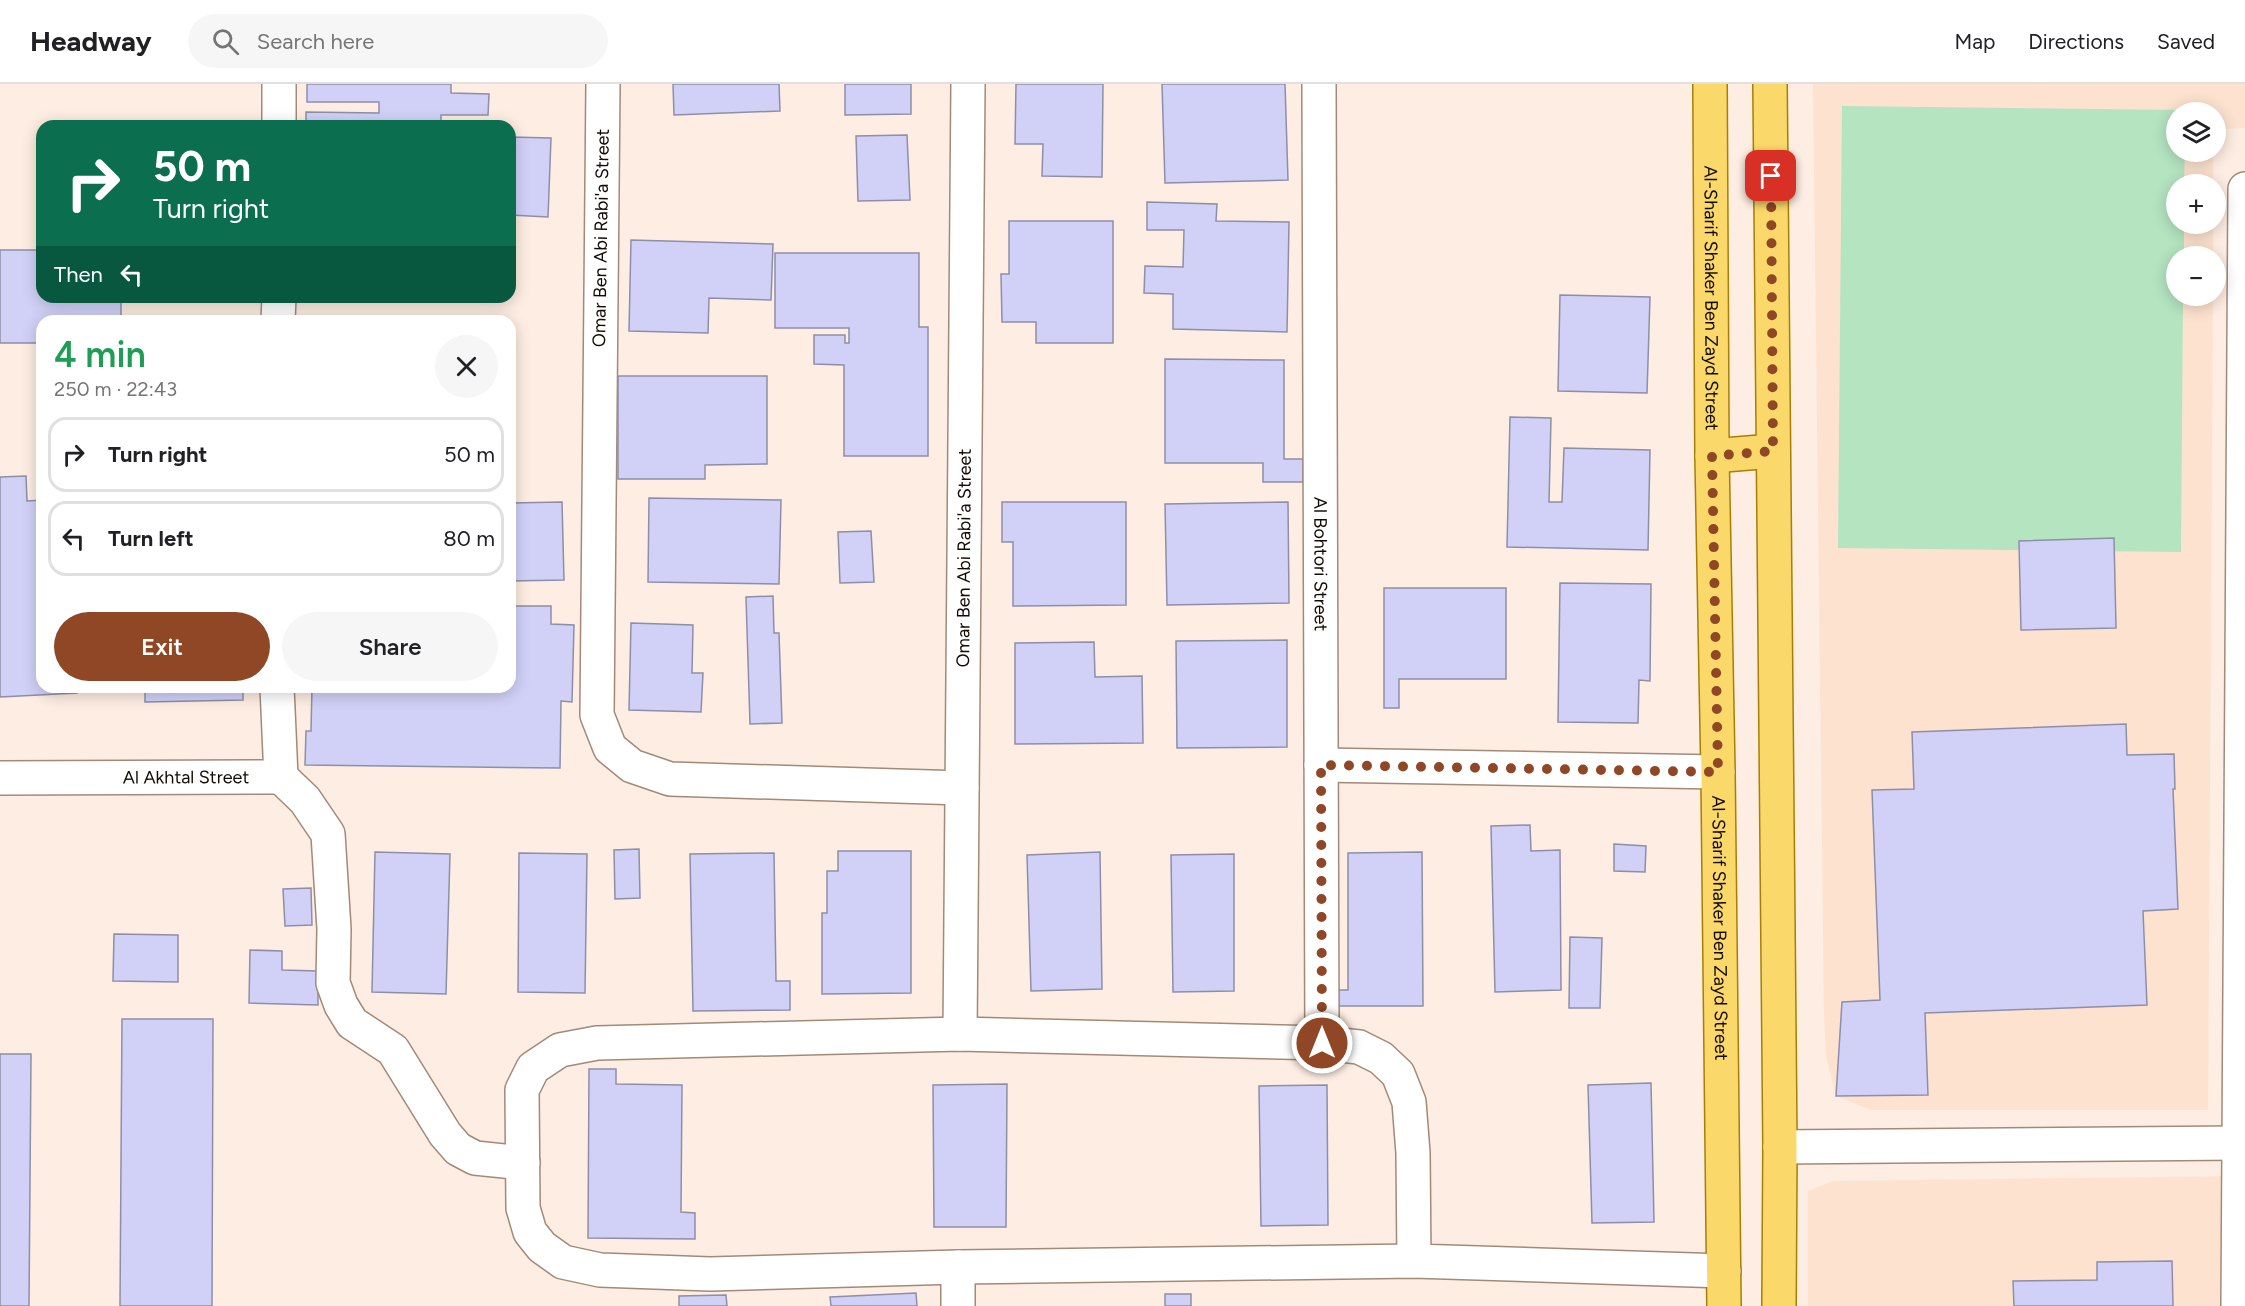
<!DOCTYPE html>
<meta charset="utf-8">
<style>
:root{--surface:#fff;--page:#f6f6f6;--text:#202124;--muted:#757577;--line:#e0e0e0;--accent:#8f4726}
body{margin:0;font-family:Figtree,sans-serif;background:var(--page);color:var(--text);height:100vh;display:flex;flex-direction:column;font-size:22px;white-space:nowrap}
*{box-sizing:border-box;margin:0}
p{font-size:20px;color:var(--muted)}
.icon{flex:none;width:33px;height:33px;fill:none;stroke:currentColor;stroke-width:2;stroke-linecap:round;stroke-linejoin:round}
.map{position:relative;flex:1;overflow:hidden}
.sheet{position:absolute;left:36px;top:231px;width:480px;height:378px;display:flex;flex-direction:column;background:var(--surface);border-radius:18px;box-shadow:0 3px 15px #0003}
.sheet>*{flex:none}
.top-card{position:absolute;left:36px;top:36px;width:480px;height:183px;border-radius:18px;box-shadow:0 3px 15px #0003;background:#0b6e4f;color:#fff;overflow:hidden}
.controls{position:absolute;left:2166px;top:18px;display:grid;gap:12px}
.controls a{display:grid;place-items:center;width:60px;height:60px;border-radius:50%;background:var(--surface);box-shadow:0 3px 15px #0003;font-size:30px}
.pin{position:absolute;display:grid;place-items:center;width:51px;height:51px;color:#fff;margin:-26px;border-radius:12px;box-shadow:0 3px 9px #0006}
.me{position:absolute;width:66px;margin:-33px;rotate:0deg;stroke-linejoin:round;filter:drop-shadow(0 0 4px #0008)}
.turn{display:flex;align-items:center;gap:21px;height:126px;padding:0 18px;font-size:27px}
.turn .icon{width:78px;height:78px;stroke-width:2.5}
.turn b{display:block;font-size:42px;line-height:51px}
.then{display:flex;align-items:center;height:57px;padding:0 18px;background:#0003;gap:12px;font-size:22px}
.round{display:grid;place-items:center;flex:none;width:63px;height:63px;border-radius:32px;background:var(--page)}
.overview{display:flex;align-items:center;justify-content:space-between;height:102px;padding:0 18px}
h1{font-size:36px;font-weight:600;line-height:45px;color:#1e9e55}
.primary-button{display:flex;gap:12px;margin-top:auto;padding:12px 18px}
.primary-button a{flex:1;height:69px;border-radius:36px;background:var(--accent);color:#fff;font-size:24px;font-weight:600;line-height:69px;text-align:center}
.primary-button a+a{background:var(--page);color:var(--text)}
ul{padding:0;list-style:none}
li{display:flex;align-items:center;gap:18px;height:75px;margin:0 12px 9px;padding:0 6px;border:3px solid var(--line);border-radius:18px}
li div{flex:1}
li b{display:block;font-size:22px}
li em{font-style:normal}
header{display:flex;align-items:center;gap:36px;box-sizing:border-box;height:84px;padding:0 30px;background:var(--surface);border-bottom:2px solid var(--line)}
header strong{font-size:28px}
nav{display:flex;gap:33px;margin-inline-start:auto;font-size:21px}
.search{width:420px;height:54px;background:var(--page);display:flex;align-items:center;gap:15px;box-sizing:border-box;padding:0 21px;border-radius:33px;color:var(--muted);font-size:22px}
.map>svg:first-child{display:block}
.built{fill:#fde2cf}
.green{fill:#b5e4c1}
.building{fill:#d1d1f8;stroke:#8e8ea8;stroke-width:1.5}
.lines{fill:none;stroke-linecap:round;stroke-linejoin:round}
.street-casing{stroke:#a28a79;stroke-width:36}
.primary-casing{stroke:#a77f06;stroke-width:36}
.street{stroke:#fff;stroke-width:33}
.primary{stroke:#fad86a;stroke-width:33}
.route{stroke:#8f4726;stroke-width:10;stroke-dasharray:0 18}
.labels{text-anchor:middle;stroke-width:6;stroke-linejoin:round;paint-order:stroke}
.street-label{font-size:18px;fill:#120a05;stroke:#fff}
</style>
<header>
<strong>Headway</strong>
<div class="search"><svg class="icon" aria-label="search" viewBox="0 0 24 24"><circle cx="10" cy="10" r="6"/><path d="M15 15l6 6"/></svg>Search here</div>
<nav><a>Map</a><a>Directions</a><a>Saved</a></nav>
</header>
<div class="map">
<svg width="2245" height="1222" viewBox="0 0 2245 1222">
<rect width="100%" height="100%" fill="#fdede2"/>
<g class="built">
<polygon points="1813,0 2245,0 2245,44 2216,45 2216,28 2176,28 2176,68 2213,68 2213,100 2176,100 2176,140 2213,140 2213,172 2176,172 2176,212 2213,212 2208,1026 1871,1026 1836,1012 1826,972 1824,929"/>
<polygon points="2245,1092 2245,1222 1808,1222 1808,1107 1833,1097"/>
</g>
<polygon class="green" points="1842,22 2185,26 2185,28 2176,28 2176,68 2185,68 2184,100 2176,100 2176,140 2184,140 2184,172 2176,172 2176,212 2183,212 2181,468 1838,464"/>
<g class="building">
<polygon points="307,0 451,0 451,9 489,10 488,31 441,31 441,42 306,42 306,28 379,29 379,18 307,18"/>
<polygon points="673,0 779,0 780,27 674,31"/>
<polygon points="845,0 911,0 911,30 845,31"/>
<polygon points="1016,0 1103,0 1102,93 1042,92 1043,60 1015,60"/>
<polygon points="1162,0 1285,0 1288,96 1165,99"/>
<polygon points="907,51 910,116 858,117 856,52"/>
<polygon points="510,53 551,54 548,133 510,131"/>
<polygon points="1147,118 1217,120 1216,137 1289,138 1287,248 1173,245 1173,210 1144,209 1145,182 1183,183 1184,146 1147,146"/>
<polygon points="1009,137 1113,137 1113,259 1036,259 1036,238 1002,238 1001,190 1009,190"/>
<polygon points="631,156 773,160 771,216 709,214 708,249 629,247"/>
<polygon points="0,166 42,166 42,213 121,213 121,237 42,237 42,259 0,259"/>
<polygon points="775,169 919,169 919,243 928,243 928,372 844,372 844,281 814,280 814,251 845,251 845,259 849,259 849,244 775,244"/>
<polygon points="1560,211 1650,213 1647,309 1558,307"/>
<polygon points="1165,275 1284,276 1284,375 1303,375 1303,398 1263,398 1263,379 1165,379"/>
<polygon points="618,292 767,292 767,380 705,381 705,395 618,395"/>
<polygon points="1510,333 1551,334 1549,418 1562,418 1564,364 1650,366 1648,466 1507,463"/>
<polygon points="26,392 27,417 42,416 42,603 77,603 77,609 0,613 0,393"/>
<polygon points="649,414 781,416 779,500 648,498"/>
<polygon points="562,418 564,496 510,497 510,419"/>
<polygon points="1002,418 1126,418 1126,521 1013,522 1013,458 1002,458"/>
<polygon points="1288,418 1289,519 1167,521 1165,420"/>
<polygon points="871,447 874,498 840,499 838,448"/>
<polygon points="2114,454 2116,544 2021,546 2019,457"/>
<polygon points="1560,499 1651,500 1650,597 1639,596 1638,639 1558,638"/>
<polygon points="1384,504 1506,504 1506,595 1399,595 1399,624 1384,624"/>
<polygon points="773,512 774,549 779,549 782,639 750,640 746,513"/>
<polygon points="510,522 551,522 551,540 574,541 572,618 561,617 560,684 305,681 306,647 311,647 312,603 510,603"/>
<polygon points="631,539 693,541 692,589 703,589 701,628 629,626"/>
<polygon points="1287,556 1287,663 1177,664 1176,557"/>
<polygon points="1094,558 1095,593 1142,592 1143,659 1015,660 1015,559"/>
<polygon points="145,603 243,603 243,616 145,618"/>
<polygon points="2126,640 2127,671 2174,670 2175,705 2173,705 2178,825 2143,827 2147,921 1925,929 1928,1011 1836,1012 1842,918 1880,916 1872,706 1914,705 1912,648"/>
<polygon points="1530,741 1531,767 1560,766 1561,906 1495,908 1491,742"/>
<polygon points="1614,760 1646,762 1645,788 1614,787"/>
<polygon points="639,765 640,814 615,815 614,766"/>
<polygon points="838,767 911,767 911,909 822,910 822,829 827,829 827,787 838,787"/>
<polygon points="375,768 450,770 446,910 372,908"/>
<polygon points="1100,768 1102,905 1031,907 1027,771"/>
<polygon points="1422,768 1423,922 1335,922 1335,906 1348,906 1348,769"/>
<polygon points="519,769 587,770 585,909 518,908"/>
<polygon points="774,769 776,897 790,897 790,926 693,927 690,770"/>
<polygon points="1234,770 1234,907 1173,908 1171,771"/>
<polygon points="311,804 312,841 285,842 283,805"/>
<polygon points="114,850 178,851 178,898 113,897"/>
<polygon points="1570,853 1602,854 1600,924 1569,924"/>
<polygon points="250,866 282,867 282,886 318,887 318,921 249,919"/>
<polygon points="122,935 213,935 212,1222 120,1222"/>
<polygon points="0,970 31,970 29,1222 0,1222"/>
<polygon points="589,985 616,985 616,1000 682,1001 681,1128 695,1129 695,1155 588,1154"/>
<polygon points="1651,999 1654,1138 1592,1139 1588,1001"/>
<polygon points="1007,1000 1006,1143 934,1143 933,1001"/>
<polygon points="1327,1001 1328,1141 1261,1142 1259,1002"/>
<polygon points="2172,1177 2173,1222 2014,1222 2013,1197 2097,1196 2097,1178"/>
<polygon points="916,1209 917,1222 831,1222 830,1213"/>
<rect x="1165" y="1210" width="26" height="12"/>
<polygon points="726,1211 727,1222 679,1222 679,1212"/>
</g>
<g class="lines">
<defs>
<g id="street">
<polyline points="603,0 597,631 610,664 632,682 670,695 962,704"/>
<path id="s1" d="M1319 0 1322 959"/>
<polyline points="279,42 279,0"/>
<polyline points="278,237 279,213"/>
<polyline points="1321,681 1718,688"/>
<polyline points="281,693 305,716 328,750 334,845 333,899 341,921 352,939 393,966 445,1050 458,1065 475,1074 523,1079"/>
<path id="s2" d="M0 694 281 693 277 603"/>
<path id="s3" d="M960 950 968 0"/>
<polyline points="1780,1063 2238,1059"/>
<polyline points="1414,1177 1413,1069 1409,1018 1398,990 1381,974 1359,963 1322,959 960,950 597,959 560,966 533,984 522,1006 523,1124 530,1148 542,1163 563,1178 600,1186 710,1190 958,1183 1414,1177 1724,1187"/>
<polyline points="958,1183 958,1222"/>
<polyline points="2238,1222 2245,105"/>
</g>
<g id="primary">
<path id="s4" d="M1710 0 1712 372 1718 688 1724 1222"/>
<polyline points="1770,0 1780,1063 1779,1222"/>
<polyline points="1712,372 1773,367"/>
</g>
</defs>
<use href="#street" class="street-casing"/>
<use href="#primary" class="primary-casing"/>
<use href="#street" class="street"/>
<use href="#primary" class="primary"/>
</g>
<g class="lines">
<polyline class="route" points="1322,959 1321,681 1718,688 1712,372 1773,367 1771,92"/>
</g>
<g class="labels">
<g class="street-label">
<text transform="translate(601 154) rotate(-89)" y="6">Omar Ben Abi Rabi'a Street</text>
<text dy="6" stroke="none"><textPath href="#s4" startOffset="214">Al-Sharif Shaker Ben Zayd Street</textPath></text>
<text dy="6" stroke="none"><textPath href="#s3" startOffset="476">Omar Ben Abi Rabi'a Street</textPath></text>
<text dy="6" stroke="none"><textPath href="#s1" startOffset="480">Al Bohtori Street</textPath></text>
<text dy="6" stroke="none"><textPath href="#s2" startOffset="186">Al Akhtal Street</textPath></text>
<text dy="6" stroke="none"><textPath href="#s4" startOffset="844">Al-Sharif Shaker Ben Zayd Street</textPath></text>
</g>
</g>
</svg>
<div class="controls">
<a><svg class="icon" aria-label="layers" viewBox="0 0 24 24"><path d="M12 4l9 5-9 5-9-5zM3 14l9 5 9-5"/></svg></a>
<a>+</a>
<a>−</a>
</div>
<div class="pin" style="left:1771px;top:92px;background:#d93025"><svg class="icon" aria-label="arrive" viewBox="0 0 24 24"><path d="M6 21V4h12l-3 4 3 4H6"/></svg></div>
<svg class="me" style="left:1322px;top:959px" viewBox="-20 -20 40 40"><circle r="17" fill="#8f4726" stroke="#fff" stroke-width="3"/><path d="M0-11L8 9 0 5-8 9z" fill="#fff"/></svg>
<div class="top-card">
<div class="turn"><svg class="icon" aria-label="right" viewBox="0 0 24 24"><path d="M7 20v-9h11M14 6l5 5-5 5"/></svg><div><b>50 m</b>Turn right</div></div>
<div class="then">Then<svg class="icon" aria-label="left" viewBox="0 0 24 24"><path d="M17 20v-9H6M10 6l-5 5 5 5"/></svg></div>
</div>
<section class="sheet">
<div class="overview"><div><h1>4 min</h1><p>250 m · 22:43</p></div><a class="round"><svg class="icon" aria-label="close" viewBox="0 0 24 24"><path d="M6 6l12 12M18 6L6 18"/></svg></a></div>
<ul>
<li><svg class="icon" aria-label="right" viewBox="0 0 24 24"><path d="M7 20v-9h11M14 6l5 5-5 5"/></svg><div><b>Turn right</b></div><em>50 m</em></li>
<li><svg class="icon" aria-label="left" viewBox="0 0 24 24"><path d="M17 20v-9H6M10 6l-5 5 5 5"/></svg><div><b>Turn left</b></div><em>80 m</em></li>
</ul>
<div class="primary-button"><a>Exit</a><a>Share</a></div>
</section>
</div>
